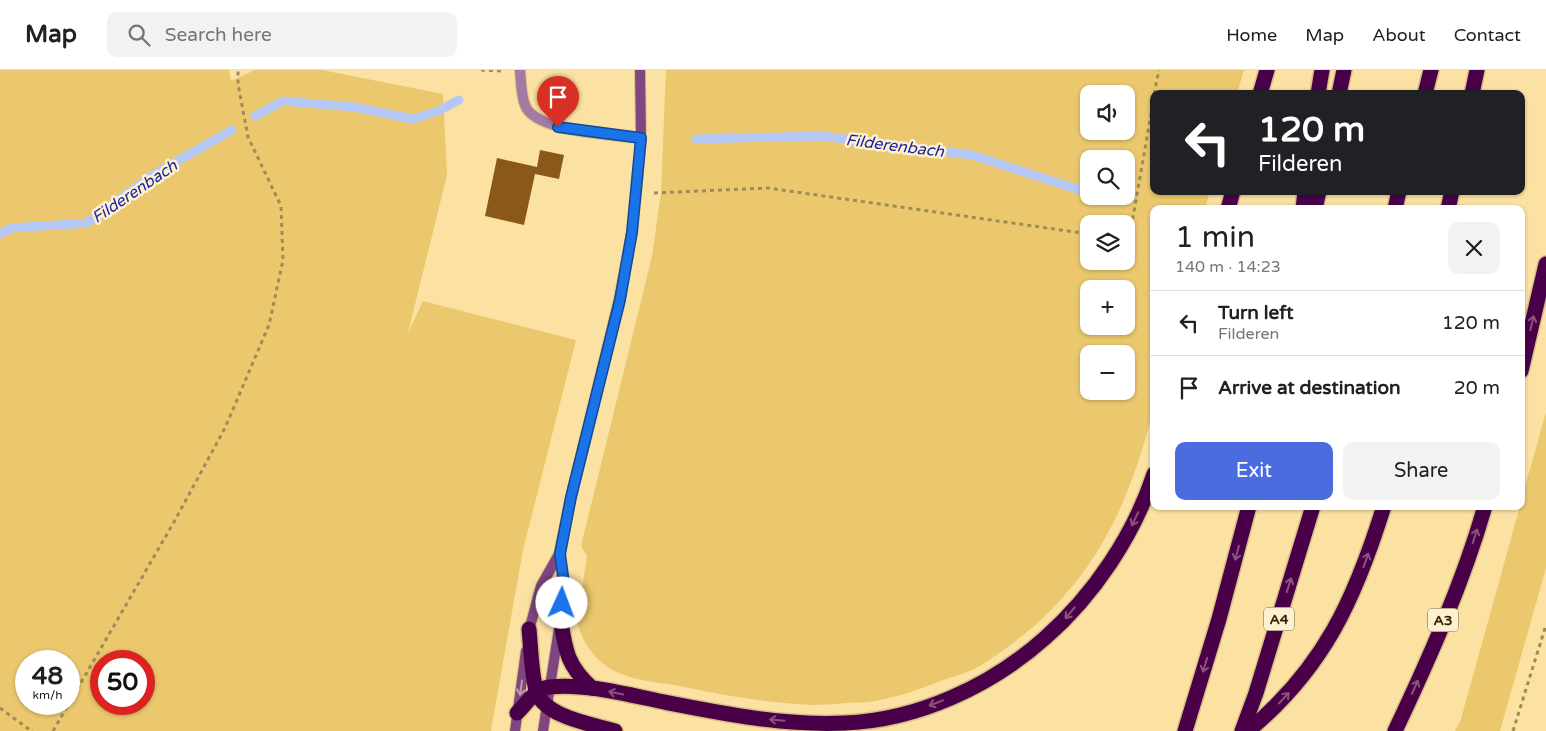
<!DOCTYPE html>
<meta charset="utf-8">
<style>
:root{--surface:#fff;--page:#f2f2f2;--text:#202124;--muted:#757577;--line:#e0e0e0;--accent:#4a6cdf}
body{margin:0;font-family:"Varela Round",sans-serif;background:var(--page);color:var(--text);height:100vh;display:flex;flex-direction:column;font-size:19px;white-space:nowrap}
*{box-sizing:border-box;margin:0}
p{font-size:16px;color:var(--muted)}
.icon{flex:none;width:28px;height:28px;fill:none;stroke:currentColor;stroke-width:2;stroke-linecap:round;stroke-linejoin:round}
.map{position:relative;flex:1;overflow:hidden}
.side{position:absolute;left:1150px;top:135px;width:375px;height:305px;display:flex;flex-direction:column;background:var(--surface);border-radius:10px;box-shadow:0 1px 4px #0004}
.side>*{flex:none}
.banner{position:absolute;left:1150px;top:20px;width:375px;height:105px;border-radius:10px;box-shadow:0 1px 4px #0004;background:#202124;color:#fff;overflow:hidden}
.controls{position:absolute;left:1080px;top:15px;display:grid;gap:10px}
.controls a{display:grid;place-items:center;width:55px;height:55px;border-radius:10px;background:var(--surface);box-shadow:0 1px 4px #0004;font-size:25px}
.speed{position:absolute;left:15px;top:580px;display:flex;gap:10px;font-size:25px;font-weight:700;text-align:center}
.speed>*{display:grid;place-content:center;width:65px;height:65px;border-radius:50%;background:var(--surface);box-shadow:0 1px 4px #0004;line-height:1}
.speed small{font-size:12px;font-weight:400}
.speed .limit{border:8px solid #d22;background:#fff;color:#111}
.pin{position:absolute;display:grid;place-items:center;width:42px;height:42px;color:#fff;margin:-51px -21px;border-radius:50% 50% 50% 0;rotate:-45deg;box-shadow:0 0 5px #0007}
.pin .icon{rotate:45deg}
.me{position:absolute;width:55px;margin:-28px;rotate:2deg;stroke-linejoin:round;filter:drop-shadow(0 0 4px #0008)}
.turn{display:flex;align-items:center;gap:18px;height:105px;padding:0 25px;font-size:22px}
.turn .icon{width:65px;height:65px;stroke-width:2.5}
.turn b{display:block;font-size:35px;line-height:42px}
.round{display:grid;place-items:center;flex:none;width:52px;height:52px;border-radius:10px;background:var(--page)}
.head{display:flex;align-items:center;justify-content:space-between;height:85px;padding:0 25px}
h1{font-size:30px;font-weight:600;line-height:38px}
.button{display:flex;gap:10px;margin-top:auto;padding:10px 25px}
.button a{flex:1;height:58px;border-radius:10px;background:var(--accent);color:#fff;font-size:20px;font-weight:600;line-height:58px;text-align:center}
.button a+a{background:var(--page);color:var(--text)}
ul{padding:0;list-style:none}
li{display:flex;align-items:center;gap:15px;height:65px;padding:0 25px;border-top:1px solid var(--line)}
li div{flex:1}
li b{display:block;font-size:19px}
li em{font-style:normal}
header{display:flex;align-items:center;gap:30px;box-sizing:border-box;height:70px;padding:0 25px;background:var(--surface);border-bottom:1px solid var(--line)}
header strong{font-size:24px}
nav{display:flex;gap:28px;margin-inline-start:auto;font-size:18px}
.search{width:350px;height:45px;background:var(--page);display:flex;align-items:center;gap:12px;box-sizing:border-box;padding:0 18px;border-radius:10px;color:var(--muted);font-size:19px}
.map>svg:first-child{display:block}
.green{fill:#ebc86e;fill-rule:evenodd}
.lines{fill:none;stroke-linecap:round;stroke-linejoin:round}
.stream{stroke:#b5c7f4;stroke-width:9}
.building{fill:#8a5919}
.street-casing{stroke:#d7c085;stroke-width:12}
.secondary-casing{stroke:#d7c085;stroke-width:12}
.highway-casing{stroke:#d7c085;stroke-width:18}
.path{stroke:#9f8b58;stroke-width:3;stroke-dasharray:4 4;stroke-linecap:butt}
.street{stroke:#a37aa1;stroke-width:10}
.secondary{stroke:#81467f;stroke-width:10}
.highway{stroke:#490049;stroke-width:15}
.oneway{stroke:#885479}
.oneway2{stroke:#c09ca8}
.route-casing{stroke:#114b97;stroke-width:12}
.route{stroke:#1a73e8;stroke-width:9}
.labels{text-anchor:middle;stroke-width:5;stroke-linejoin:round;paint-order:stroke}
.shield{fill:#fef1d1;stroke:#6e623f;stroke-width:1}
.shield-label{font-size:14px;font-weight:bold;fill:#312401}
.water-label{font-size:16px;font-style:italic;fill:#1924a3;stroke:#fef1d1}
</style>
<header>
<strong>Map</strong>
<div class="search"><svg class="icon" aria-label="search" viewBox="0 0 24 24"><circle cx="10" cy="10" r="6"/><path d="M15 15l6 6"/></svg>Search here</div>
<nav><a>Home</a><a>Map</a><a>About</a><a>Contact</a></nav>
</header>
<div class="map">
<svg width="1546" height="661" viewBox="0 0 1546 661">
<rect width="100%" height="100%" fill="#fce2a2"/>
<g class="green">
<path d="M0 0H229L231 11 255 0H322L443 24 447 105 408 263 423 231 576 270 523 480 491 660 492 661H0ZM26 591H69V634H26ZM144 591V634H101V591Z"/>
<path d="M666 0H1244L1237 24H1154V121H1210L1205 139H1154V338C1124 454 1083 531 980 596 969 602 955 606 943 610 921 619 898 627 875 631 866 633 856 632 847 633 836 634 823 635 812 635 767 633 722 625 679 616 656 612 626 610 606 596 583 579 574 552 574 524L582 518 587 486 581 476 652 186 661 123ZM1089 24H1126V61H1089ZM1089 89H1126V126H1089ZM1089 154H1126V191H1089ZM1089 219H1126V256H1089ZM1089 284H1126V321H1089Z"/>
<polygon points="1546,342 1546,498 1500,661 1455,661 1461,649 1520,436 1521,436 1521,431"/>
</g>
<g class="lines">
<g class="stream">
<polyline points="255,46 283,31 354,37 413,49 438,41 459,30"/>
<polyline points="696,69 821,66 972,85 1089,123"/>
<polyline points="0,164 11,158 87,153 151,106 232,60"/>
</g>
</g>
<polygon class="building" points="540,80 564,85 559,109 535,104 524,155 485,146 497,88 537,97"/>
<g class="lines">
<defs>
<path id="street" d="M520 0C521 11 521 25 525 35 534 62 615 65 641 68"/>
<g id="secondary">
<polyline points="528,564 541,516 559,484 571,427 619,230 632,163 636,124 641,68 640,0"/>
<polyline points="515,661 526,581"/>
<polyline points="543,661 565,520 559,484"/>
</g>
<g id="highway">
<polyline points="1260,24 1267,0"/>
<polyline points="1318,24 1322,0"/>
<polyline points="1339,24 1344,0"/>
<polyline points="1425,24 1431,0"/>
<polyline points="1472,24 1477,0"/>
<polyline points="1228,139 1233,121"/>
<polyline points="1303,139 1305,121"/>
<polyline points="1315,139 1319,121"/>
<polyline points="1395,139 1399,121"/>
<polyline points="1448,139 1452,121"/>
<polyline points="1521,301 1546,194"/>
<path d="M560 546C565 578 566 595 592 618"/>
<path d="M529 559C531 579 531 601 536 620 543 647 592 654 615 661"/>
<path d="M517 643C527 633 535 619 549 617 583 613 626 624 659 631 720 643 783 656 845 653 918 650 991 616 1045 568 1094 525 1134 465 1154 404"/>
<polyline points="1185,661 1219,549 1249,436"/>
<polyline points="1242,661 1256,623 1313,436"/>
<path d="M1248 661C1324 598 1355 529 1384 436"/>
<path d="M1395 661C1429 589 1463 513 1485 436"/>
</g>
</defs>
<use href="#street" class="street-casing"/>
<use href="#secondary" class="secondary-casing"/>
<use href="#highway" class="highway-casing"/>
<g class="path">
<polyline points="481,0 501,1"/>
<polyline points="1154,24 1159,0"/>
<polyline points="654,123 768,118 1089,164"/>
<polyline points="1126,170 1129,170 1154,27"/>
<polyline points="0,638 30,660 33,661"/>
<polyline points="53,661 174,452 225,358 269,255 283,190 281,136 248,67 238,14 238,0"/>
<polyline points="1513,661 1546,555"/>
</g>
<use href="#street" class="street"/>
<use href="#secondary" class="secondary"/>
<use href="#highway" class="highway"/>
</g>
<defs><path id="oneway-shaft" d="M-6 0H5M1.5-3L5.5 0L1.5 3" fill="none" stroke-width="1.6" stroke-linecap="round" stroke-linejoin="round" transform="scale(1.25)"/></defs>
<g class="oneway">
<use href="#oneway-shaft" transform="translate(1532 253) rotate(-77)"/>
<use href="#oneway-shaft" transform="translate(1135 449) rotate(116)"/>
<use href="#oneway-shaft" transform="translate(1475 466) rotate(-72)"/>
<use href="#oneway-shaft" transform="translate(1237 483) rotate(105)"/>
<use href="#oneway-shaft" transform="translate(1366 490) rotate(-71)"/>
<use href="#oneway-shaft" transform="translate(1289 515) rotate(-73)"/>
<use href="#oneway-shaft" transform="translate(1070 543) rotate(130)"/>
<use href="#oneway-shaft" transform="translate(1205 595) rotate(107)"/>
<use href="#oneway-shaft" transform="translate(1415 617) rotate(-66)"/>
<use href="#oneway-shaft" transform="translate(616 623) rotate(-169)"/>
<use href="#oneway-shaft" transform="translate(1284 628) rotate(-47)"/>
<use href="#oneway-shaft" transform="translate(936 633) rotate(159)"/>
<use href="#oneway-shaft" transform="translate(777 650) rotate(-175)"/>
</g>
<use class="oneway2" href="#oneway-shaft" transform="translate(521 618) rotate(98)"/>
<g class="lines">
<defs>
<polyline id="route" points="558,57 641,68 632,162 620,230 571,427 560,484 565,520 562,533"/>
</defs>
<use href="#route" class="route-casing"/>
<use href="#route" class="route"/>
</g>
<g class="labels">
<g class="shield">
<rect x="1264" y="537.5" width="30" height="23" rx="4"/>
<rect x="1428" y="538.5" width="30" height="23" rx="4"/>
</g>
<g class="shield-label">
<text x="1279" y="554">A4</text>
<text x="1443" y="555">A3</text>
</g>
<g class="water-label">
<text transform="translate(895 75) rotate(7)" y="6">Filderenbach</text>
<text transform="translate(134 121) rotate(-34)" y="6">Filderenbach</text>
</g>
</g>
</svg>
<div class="controls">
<a><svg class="icon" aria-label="sound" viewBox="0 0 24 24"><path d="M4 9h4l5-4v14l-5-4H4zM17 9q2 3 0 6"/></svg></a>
<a><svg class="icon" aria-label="search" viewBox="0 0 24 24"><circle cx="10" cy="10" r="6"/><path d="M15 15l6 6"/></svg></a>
<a><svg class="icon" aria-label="layers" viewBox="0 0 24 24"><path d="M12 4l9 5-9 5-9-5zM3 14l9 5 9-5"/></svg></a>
<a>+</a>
<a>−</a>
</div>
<div class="speed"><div>48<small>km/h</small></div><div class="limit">50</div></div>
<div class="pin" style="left:558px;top:57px;background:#d93025"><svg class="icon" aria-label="arrive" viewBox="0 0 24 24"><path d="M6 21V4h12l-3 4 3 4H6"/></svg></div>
<svg class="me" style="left:562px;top:533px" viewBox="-20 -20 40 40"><circle r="19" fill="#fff"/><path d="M0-13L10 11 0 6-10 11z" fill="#1a73e8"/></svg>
<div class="banner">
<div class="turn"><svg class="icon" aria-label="left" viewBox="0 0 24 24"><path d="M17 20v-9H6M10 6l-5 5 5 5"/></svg><div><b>120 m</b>Filderen</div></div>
</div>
<section class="side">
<div class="head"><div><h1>1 min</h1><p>140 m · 14:23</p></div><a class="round"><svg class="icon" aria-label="close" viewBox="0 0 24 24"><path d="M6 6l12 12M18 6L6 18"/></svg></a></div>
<ul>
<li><svg class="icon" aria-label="left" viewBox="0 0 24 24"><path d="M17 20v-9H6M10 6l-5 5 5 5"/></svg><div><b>Turn left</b><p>Filderen</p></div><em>120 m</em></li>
<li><svg class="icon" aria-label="arrive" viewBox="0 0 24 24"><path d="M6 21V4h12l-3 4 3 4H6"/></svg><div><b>Arrive at destination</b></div><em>20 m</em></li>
</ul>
<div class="button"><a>Exit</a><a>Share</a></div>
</section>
</div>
